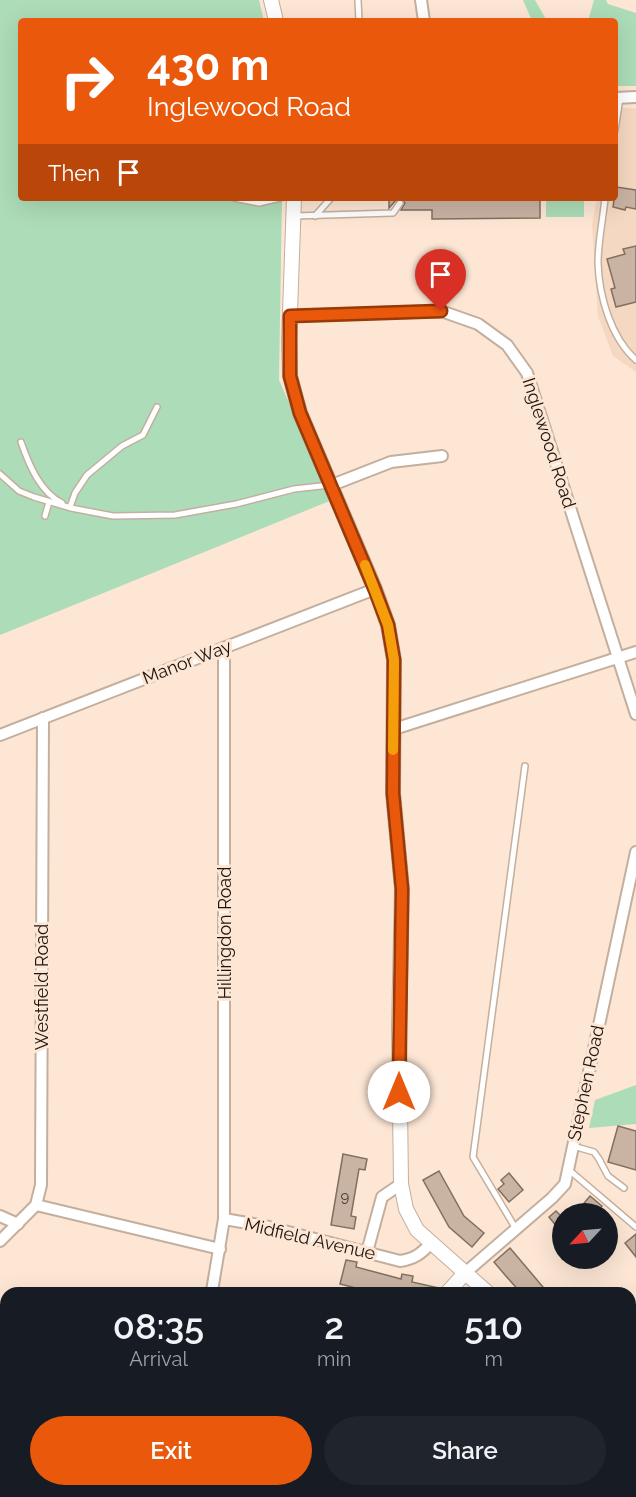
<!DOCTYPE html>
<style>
:root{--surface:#171b24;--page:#20242c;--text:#f1f3f6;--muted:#9ea1a6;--accent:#ea580c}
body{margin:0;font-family:Raleway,sans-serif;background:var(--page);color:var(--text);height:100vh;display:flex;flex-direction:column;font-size:22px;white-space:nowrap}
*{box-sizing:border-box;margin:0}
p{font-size:20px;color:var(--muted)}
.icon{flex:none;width:33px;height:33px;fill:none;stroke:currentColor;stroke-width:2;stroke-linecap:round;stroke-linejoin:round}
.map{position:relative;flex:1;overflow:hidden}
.details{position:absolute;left:0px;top:1287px;width:636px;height:210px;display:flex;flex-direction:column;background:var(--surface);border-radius:18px 18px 0 0;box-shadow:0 6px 24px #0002}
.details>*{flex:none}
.guide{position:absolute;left:18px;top:18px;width:600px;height:183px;border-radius:6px;box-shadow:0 6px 24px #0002;background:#ea580c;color:#fff;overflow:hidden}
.needle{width:39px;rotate:244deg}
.buttons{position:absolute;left:552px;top:1203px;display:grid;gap:12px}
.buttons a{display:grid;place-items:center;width:66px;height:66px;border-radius:50%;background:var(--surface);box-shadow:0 6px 24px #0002;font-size:30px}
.pin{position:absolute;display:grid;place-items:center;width:51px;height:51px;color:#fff;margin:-62px -26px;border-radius:50% 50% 50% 0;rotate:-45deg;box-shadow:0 0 6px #0007}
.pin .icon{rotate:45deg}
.me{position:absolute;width:66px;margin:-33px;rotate:0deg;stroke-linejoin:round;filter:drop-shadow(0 0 4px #0008)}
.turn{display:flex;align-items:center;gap:21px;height:126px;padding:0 30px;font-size:27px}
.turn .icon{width:78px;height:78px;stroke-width:2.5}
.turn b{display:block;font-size:42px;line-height:51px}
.then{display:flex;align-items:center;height:57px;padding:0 30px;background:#0003;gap:12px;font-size:22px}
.eta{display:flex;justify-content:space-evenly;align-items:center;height:102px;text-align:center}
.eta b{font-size:36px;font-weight:600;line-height:42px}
.primary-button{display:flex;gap:12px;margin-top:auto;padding:12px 30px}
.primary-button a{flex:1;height:69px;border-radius:36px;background:var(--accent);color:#fff;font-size:24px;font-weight:600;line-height:69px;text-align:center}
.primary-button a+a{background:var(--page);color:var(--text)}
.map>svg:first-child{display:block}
.built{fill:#f5d8c1}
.green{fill:#addcb8}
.building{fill:#c9b3a3;stroke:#836f60;stroke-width:1.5}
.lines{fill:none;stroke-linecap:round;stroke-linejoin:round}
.service-casing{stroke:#c4af9e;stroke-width:8}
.minor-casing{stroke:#c4af9e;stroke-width:14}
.tertiary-casing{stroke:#c4af9e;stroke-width:16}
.service{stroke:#fff;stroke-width:5}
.minor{stroke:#fff;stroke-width:10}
.tertiary{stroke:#fff;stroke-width:14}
.route-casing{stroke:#983908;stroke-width:15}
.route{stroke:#ea580c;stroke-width:10}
.slow{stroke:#f59e0b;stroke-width:10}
.labels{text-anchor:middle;stroke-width:6;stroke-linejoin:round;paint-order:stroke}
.number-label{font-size:15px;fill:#473c33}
.street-label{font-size:18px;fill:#1c140e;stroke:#fde6d4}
</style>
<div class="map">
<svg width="636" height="1497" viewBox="0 0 636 1497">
<rect width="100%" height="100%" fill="#fde6d4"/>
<polygon class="built" points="615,108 636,108 636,372 613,356 598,316 592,225 597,198 615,198"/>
<g class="green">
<polygon points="0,0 259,0 264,21 21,21 21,198 282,198 279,380 332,500 0,635"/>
<polygon points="523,0 535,0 547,21 532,21"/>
<polygon points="594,0 606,0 608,4 636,13 636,86 615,86 615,21 588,21"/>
<rect x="546" y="198" width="38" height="19"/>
<polygon points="636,1085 636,1124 589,1128 595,1100"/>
</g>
<g class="building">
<polygon points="616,187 636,190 636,209 626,207 625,210 613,207"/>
<polygon points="389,198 540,198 540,218 432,219 432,210 401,210 405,203 401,198 397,199 389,208"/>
<polygon points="636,246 636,302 616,307 611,289 615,288 607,259 625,254 623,249"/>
<polygon points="618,1126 636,1131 636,1170 608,1162"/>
<polygon points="343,1154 367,1159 365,1170 359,1169 351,1216 356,1217 354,1229 331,1225"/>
<polygon points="439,1171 464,1216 484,1233 472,1247 449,1227 423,1180"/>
<polygon points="509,1173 523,1190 509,1202 498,1189 504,1184 501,1180"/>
<polygon points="590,1196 602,1206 596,1214 575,1214"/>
<polygon points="556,1211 562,1217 562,1233 549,1217"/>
<polygon points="636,1234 636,1257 625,1243"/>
<polygon points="510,1248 532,1274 548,1293 521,1293 505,1275 494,1262"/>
<polygon points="346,1260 357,1262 356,1267 390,1276 401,1279 402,1274 413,1276 412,1282 439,1288 438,1293 375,1293 340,1284"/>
</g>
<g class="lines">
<defs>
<g id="service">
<polyline points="358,0 359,21"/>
<polyline points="615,130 620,98"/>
<polyline points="234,198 259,203 280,198"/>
<path d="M605 198C603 219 598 242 598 263 599 296 611 338 636 360"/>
<polyline points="294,216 393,213 400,203"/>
<polyline points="315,216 331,198"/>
<path d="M21 442C29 465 40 492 62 503"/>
<polyline points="0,474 19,491 34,497 71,508 113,516 175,515 236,504 294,489 330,485"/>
<polyline points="70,507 75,493 87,475 122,446 143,435 157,407"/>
<polyline points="45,516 49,502"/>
<polyline points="573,1146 594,1152 599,1159 608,1176 624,1188"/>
<polyline points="569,1170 636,1227"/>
<polyline points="516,1229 473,1157 525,766"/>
</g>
<g id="minor">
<polyline points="421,0 424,21"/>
<polyline points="615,98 636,97"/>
<polyline points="290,316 441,311 478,324 507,345 527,373 636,714"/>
<polyline points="332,485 391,462 442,456"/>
<polyline points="394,729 636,652"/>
<polyline points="0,735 375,589"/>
<polyline points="36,1205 220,1249"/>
<polyline points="0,1216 18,1224"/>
<path d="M224 1219 265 1226 400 1261C414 1259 421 1254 430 1244"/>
<polyline points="0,1241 36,1205 41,1185 43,718"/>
<polyline points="367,1252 382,1197 401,1184"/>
<polyline points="465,1273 552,1198 565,1184 636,852"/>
<polyline points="210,1293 212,1291 224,1219 224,648"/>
<polyline points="391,1491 395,1497"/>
<polyline points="0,1497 6,1491"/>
</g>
<g id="tertiary">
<polyline points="271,0 276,21"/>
<polyline points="294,198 289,341 290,376 300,413 375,589 388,625 394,660 393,793 402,889 399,1029 401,1184 406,1209 417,1230 488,1293"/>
<polyline points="447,1293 465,1273"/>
<polyline points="630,1417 636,1423"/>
<polyline points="254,1497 261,1491"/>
</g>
</defs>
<use href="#service" class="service-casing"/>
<use href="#minor" class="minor-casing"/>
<use href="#tertiary" class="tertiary-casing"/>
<use href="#service" class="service"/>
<use href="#minor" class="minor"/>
<use href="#tertiary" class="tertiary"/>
</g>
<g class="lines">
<defs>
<polyline id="route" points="399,1092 402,889 393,793 394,660 388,625 375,590 300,413 290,376 290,316 441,311"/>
</defs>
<use href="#route" class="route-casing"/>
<use href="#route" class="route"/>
<polyline class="slow" points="365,565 388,625 394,660 393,750"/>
</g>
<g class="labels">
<g class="number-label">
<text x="345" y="1202">9</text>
</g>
<g class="street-label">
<text transform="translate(549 443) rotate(72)" y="6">Inglewood Road</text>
<text transform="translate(187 662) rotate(-21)" y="6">Manor Way</text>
<text transform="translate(225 933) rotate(-90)" y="6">Hillingdon Road</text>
<text transform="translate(42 987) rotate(-90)" y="6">Westfield Road</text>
<text transform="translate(586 1083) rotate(-78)" y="6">Stephen Road</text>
<text transform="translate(310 1239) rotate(13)" y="6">Midfield Avenue</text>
</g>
</g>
</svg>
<div class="buttons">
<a><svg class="needle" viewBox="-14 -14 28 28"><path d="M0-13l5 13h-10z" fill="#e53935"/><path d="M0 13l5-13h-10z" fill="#9ea1a6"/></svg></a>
</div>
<div class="pin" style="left:441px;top:311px;background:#d93025"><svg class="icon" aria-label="arrive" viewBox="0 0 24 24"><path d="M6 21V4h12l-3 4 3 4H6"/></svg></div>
<svg class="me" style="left:399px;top:1092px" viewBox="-20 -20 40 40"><circle r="19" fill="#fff"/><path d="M0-13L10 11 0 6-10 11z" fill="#ea580c"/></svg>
<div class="guide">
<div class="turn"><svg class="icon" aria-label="right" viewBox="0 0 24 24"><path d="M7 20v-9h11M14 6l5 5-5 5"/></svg><div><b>430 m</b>Inglewood Road</div></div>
<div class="then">Then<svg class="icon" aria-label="arrive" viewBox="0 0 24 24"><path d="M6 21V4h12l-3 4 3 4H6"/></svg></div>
</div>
<section class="details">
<div class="eta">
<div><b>08:35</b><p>Arrival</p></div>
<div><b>2</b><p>min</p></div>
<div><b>510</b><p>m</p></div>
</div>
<div class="primary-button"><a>Exit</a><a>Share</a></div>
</section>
</div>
